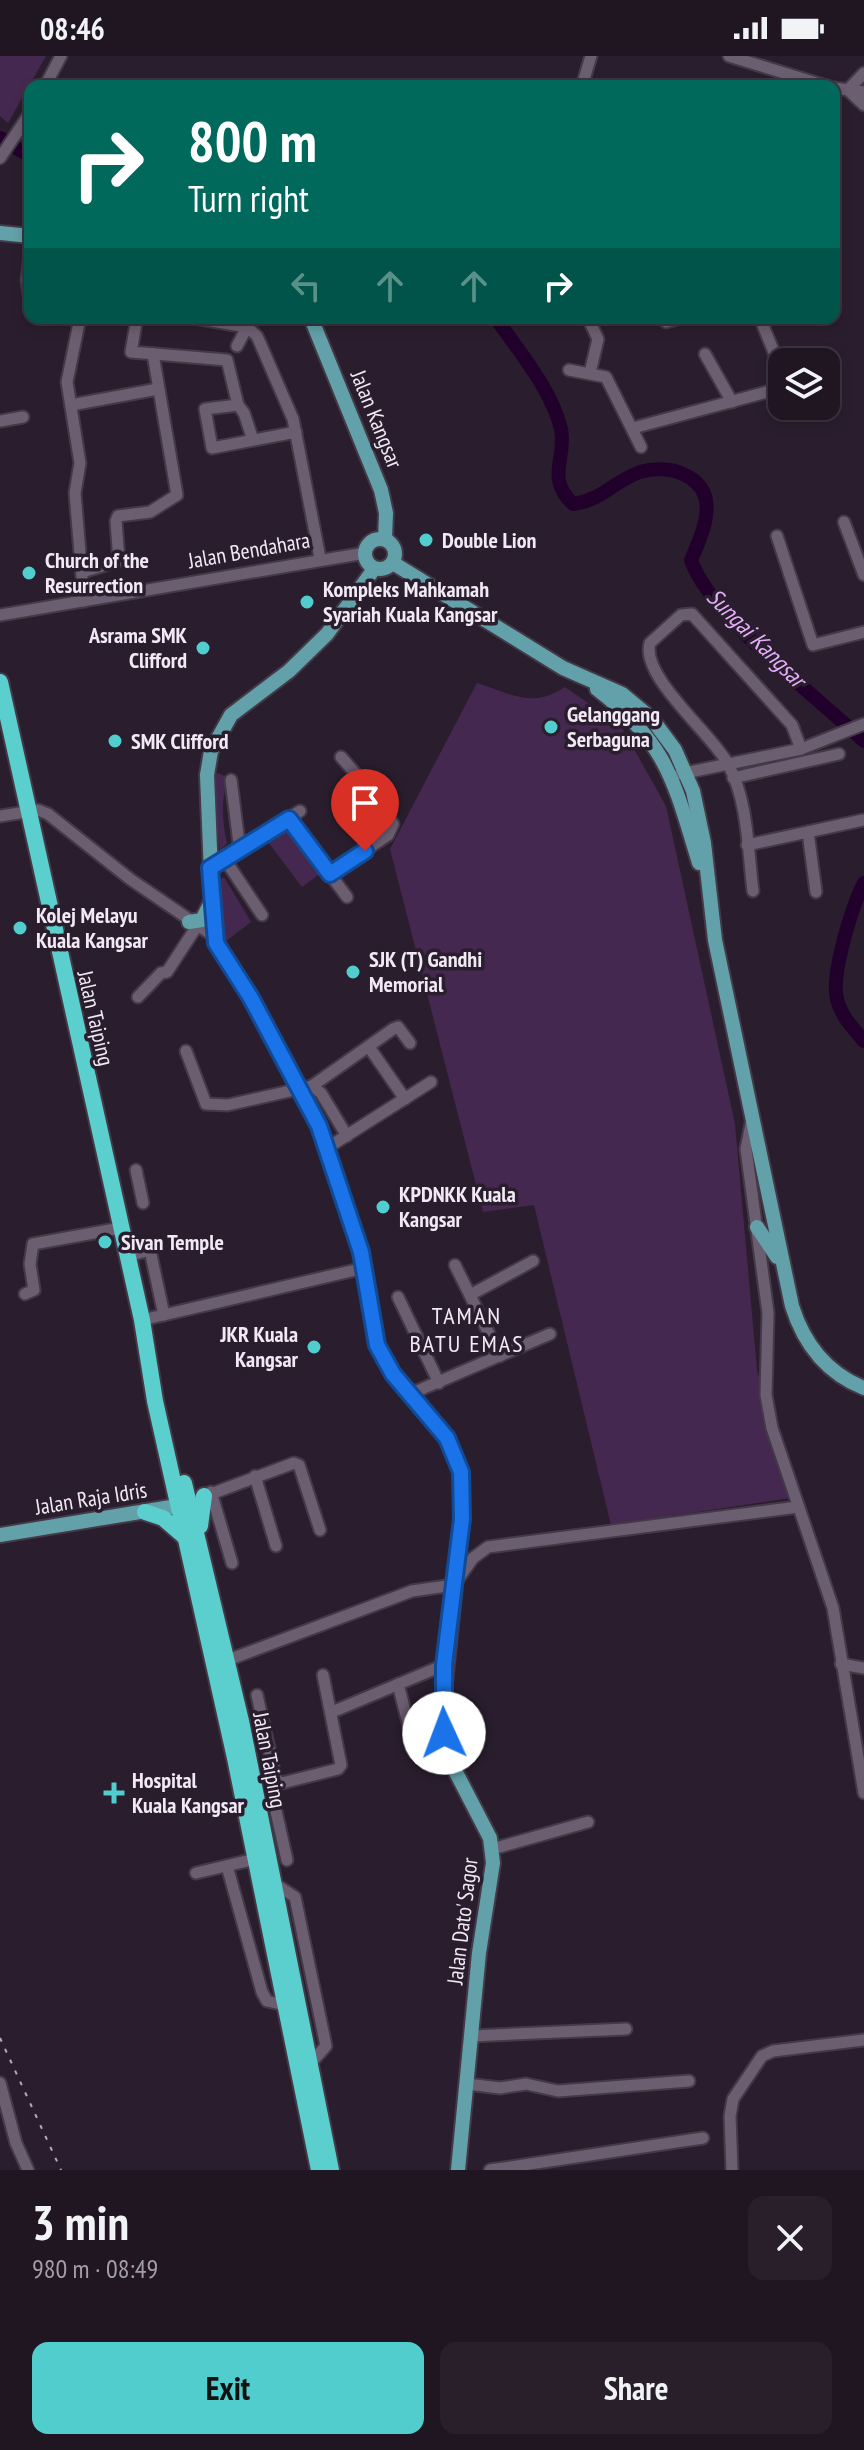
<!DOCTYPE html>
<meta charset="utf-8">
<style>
:root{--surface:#201622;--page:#281f2a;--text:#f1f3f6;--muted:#a29fa5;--line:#3d3540;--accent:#52cdcd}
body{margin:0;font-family:"PT Sans Narrow",sans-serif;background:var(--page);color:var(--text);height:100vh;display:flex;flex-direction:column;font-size:30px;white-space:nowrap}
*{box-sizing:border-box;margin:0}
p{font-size:26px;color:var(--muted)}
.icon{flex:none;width:44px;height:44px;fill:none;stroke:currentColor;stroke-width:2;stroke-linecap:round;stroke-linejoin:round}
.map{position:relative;height:2114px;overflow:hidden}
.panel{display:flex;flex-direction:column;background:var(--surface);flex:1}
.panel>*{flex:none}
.banner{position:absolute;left:24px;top:24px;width:816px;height:244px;border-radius:16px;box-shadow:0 4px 12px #0003,0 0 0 2px var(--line);background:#00695c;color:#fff;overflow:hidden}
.fabs{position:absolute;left:768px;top:292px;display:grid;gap:16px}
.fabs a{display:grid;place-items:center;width:72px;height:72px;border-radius:16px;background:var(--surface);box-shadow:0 4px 12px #0003,0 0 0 2px var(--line);font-size:40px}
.pin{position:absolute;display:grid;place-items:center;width:68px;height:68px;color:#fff;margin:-82px -34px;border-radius:50% 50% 50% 0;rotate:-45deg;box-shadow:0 0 8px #0007}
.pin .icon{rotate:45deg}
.me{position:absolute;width:88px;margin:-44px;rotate:358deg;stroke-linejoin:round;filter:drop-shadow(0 0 6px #0008)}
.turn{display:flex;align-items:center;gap:28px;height:168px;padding:0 32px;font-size:36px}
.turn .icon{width:104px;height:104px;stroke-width:2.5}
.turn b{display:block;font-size:56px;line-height:68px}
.lanes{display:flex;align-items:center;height:76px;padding:0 32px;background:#0003;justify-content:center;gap:40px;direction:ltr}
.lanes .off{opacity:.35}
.round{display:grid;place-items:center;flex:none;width:84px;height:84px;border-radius:16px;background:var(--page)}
.head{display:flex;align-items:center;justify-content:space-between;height:136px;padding:0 32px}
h1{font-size:48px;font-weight:700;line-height:60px}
.primary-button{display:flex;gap:16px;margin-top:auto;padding:16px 32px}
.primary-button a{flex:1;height:92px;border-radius:16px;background:var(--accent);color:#111;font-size:32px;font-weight:700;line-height:92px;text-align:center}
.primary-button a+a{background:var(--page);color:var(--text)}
.status{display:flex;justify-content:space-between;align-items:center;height:56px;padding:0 40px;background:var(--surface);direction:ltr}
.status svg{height:22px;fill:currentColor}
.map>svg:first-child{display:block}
.green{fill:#45284f}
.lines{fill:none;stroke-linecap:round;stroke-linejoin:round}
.river{stroke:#21002c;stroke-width:14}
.minor-casing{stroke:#433947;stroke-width:15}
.major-casing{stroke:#433947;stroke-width:18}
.highway-casing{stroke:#433947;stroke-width:20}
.minor{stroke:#6c5e71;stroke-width:11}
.major{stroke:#62a1a9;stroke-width:14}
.highway{stroke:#5bcece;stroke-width:16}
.rail{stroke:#b5acb9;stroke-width:2;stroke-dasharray:4 8;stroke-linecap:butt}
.route-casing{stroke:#114b97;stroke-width:20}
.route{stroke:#1a73e8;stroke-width:14}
.poi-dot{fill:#52cdcd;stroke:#2a1e2e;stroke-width:3}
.labels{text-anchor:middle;stroke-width:7;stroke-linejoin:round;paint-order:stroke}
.street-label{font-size:22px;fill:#f1e9f4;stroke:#2a1e2e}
.poi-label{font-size:22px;font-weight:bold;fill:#f1e9f4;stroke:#2a1e2e;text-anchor:start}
.water-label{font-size:24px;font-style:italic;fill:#e3aff6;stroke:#2a1e2e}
.neighbourhood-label{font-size:24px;letter-spacing:2px;fill:#f1e9f4;stroke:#2a1e2e}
</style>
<div class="status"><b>08:46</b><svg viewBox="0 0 49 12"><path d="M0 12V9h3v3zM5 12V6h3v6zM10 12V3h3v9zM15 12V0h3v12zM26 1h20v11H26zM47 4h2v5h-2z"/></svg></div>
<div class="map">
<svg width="864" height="2114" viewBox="0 0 864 2114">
<rect width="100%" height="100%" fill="#2a1e2e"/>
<g class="green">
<polygon points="0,0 46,0 8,67 0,60"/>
<path d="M477 627C512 638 532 653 565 631L621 670 666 750 735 1068 757 1314 790 1442 611 1469 534 1149 483 1156 390 793Z"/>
<path d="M217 717 231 722C219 737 223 769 227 787L220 795 212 721Z"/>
<polygon points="288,771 322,816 302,831 268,786"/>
<polygon points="224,821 251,866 226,885 218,856 220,824"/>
</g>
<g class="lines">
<g class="river">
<polyline points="0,82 30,100"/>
<path d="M496 262C519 296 551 332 561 373 567 403 545 421 573 448 603 444 614 425 640 416 653 412 671 412 683 418 722 435 704 474 691 504 710 560 818 642 864 685"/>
<path d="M864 827C852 850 831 918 837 943 841 960 853 972 864 985"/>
</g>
<defs>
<g id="minor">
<polyline points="729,0 826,30"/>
<polyline points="45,30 61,0"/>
<polyline points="582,30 591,0"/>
<polyline points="834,32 864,36"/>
<polyline points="848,34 864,17"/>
<polyline points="849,35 864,49"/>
<polyline points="0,102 30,57"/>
<polyline points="30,200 27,224 30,244"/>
<polyline points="80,262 67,326 80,407 75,437 84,545"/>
<polyline points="137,262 131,296 227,304 238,349"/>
<polyline points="194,262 247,271 257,280 293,363 320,502"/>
<polyline points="588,262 598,283 590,317"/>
<polyline points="760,262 782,316"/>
<polyline points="666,266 680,262"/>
<polyline points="237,290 247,271"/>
<polyline points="705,298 732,346"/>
<polyline points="569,314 606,321 641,391"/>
<polyline points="71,349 158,333"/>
<polyline points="0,365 23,361"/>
<polyline points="633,372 778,333 782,328"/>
<polyline points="253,384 244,357 238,349 205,353 212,392 296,376"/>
<polyline points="844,466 864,519"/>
<polyline points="777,480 813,589 864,576"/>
<polyline points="82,516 119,505 116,465 118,460 150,456 177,439 153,298"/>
<polyline points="0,559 365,497"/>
<polyline points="680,718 801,693 864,668"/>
<polyline points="733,722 839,698"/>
<polyline points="231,724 240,795"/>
<polyline points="0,760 38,754 48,758 130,823 215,881"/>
<polyline points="289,763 347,841"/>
<polyline points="808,776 816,836"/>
<polyline points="747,789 863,764"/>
<polyline points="226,805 262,859"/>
<polyline points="210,812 300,755"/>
<polyline points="330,818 388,779 393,768 377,742 341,701"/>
<path d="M753 835C748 796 748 744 728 708 712 678 640 620 650 587L681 559 692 558 792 669 801 693"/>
<polyline points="138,941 161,917 167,916 197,870"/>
<polyline points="369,991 405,1043"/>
<polyline points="186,995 206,1048 228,1049 312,1030 321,1037 347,1080"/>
<polyline points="312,1030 393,973 398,971 410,987"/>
<polyline points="752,1063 746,1093 768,1257 766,1339 772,1372 833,1552 864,1737"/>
<polyline points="327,1092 431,1026"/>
<polyline points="136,1114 143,1147"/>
<polyline points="127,1200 150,1194 164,1259"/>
<polyline points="455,1209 500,1300"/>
<polyline points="25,1238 34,1234 30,1208 33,1188 121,1172"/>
<polyline points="470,1239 533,1205"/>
<polyline points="398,1241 439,1327"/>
<polyline points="142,1264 364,1212"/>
<polyline points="410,1338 550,1278"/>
<polyline points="255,1420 276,1490"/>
<polyline points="211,1436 232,1507"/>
<polyline points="200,1442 294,1407 299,1409 320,1474"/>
<polyline points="228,1604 412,1535 454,1529 473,1502 488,1491 798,1451"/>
<polyline points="841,1608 864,1612"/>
<polyline points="398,1628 413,1686"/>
<polyline points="257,1639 276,1724 282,1727 338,1713 341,1709 323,1619"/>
<polyline points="332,1656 444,1609"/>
<polyline points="273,1742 287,1804"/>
<polyline points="492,1793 588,1766"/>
<polyline points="227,1810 262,1936 267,1945 285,1949"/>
<polyline points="196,1817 255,1803"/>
<polyline points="272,1826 295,1841 326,1990 309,2009"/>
<polyline points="471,1980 626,1973"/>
<polyline points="0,2027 16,2087 28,2114"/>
<polyline points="467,2028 500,2032 526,2028 558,2035 689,2025"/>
<polyline points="490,2114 703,2082"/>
<polyline points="732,2114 730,2060 733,2043 762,2000 773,1995 864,1984"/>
</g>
<g id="major">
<polyline points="0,177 30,180"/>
<polyline points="311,262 381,434 386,457 385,483"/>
<circle cx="380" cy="498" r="15"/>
<path d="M393 507 563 612 622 638 652 663 675 694 693 735 704 787 715 884 792 1250C804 1288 826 1317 864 1332"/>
<polyline points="374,513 327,578 289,615 231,659 211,695 207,719 212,842 218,891 251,942 319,1070 361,1196 377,1289 393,1318 447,1382 461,1416 462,1463 442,1655 447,1699 490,1782 493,1807 479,1897 458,2114"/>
<path d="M597 633C668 688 674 726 699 807"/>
<polyline points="189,866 202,864 210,848"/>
<polyline points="757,1171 777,1201"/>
<polyline points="0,1479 189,1448"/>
</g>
<g id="highway">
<polyline points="0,626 142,1264 155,1345 235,1702 319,2114"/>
<polyline points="184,1427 241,1665 331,2114"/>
<polyline points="145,1456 163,1462 185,1481"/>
<polyline points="200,1470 204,1440"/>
</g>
</defs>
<use href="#minor" class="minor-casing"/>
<use href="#major" class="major-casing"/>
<use href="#highway" class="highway-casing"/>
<use href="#minor" class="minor"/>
<use href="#major" class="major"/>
<use href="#highway" class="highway"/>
<polyline class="rail" points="0,1982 61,2114"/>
</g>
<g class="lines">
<defs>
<polyline id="route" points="365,795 330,818 289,763 210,812 216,887 251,942 319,1070 361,1196 377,1289 393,1318 447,1382 461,1416 462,1463 444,1609 444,1677"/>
</defs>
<use href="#route" class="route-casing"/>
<use href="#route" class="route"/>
</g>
<g class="poi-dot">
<circle cx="426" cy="484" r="8"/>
<circle cx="29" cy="517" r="8"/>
<circle cx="307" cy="546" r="8"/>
<circle cx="203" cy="592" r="8"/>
<circle cx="551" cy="671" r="8"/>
<circle cx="115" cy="685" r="8"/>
<circle cx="20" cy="872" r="8"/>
<circle cx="353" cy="916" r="8"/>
<circle cx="383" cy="1151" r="8"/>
<circle cx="105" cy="1186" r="8"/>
<circle cx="314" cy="1291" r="8"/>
<path d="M110 1725h8v8h8v8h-8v8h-8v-8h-8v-8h8z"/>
</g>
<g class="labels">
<g class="street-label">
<text transform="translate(377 363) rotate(68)" y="8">Jalan Kangsar</text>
<text transform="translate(249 494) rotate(-10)" y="8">Jalan Bendahara</text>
<text transform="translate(96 962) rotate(77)" y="8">Jalan Taiping</text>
<text transform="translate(91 1442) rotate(-9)" y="8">Jalan Raja Idris</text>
<text transform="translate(270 1704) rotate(79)" y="8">Jalan Taiping</text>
<text transform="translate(462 1865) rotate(-83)" y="8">Jalan Dato' Sagor</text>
</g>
<g class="poi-label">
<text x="442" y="492">Double Lion</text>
<text x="45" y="512">Church of the<tspan x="45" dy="25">Resurrection</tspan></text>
<text x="323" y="541">Kompleks Mahkamah<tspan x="323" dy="25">Syariah Kuala Kangsar</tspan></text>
<text x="187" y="587" text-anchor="end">Asrama SMK<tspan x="187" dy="25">Clifford</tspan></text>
<text x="567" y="666">Gelanggang<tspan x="567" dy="25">Serbaguna</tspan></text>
<text x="131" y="693">SMK Clifford</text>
<text x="36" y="867">Kolej Melayu<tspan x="36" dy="25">Kuala Kangsar</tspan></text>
<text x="369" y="911">SJK (T) Gandhi<tspan x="369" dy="25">Memorial</tspan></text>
<text x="399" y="1146">KPDNKK Kuala<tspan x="399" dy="25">Kangsar</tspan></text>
<text x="121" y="1194">Sivan Temple</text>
<text x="298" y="1286" text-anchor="end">JKR Kuala<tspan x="298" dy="25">Kangsar</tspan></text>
<text x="132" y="1732">Hospital<tspan x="132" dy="25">Kuala Kangsar</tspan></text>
</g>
<g class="water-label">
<text transform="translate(756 582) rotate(45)" y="8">Sungai Kangsar</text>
</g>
<g class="neighbourhood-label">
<text x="467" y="1268">TAMAN<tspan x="467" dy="28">BATU EMAS</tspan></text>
</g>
</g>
</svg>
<div class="fabs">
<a><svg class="icon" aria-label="layers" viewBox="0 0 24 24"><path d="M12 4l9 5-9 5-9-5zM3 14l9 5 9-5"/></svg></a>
</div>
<div class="pin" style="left:365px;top:795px;background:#d93025"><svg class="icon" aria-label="arrive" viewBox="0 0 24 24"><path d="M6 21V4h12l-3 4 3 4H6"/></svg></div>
<svg class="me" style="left:444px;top:1677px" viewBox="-20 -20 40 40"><circle r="19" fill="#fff"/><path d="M0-13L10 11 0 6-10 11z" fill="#1a73e8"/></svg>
<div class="banner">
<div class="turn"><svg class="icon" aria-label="right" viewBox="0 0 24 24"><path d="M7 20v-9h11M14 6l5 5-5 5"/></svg><div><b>800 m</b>Turn right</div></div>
<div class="lanes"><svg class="icon off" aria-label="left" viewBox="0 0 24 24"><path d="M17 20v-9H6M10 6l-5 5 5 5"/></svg><svg class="icon off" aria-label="ahead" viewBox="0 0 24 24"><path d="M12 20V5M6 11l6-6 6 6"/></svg><svg class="icon off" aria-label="ahead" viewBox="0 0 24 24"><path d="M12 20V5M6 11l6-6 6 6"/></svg><svg class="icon" aria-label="right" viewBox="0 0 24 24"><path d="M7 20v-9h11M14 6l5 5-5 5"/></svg></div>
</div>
</div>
<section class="panel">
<div class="head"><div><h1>3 min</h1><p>980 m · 08:49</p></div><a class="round"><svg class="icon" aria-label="close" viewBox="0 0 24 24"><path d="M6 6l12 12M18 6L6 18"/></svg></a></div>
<div class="primary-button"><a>Exit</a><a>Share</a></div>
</section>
